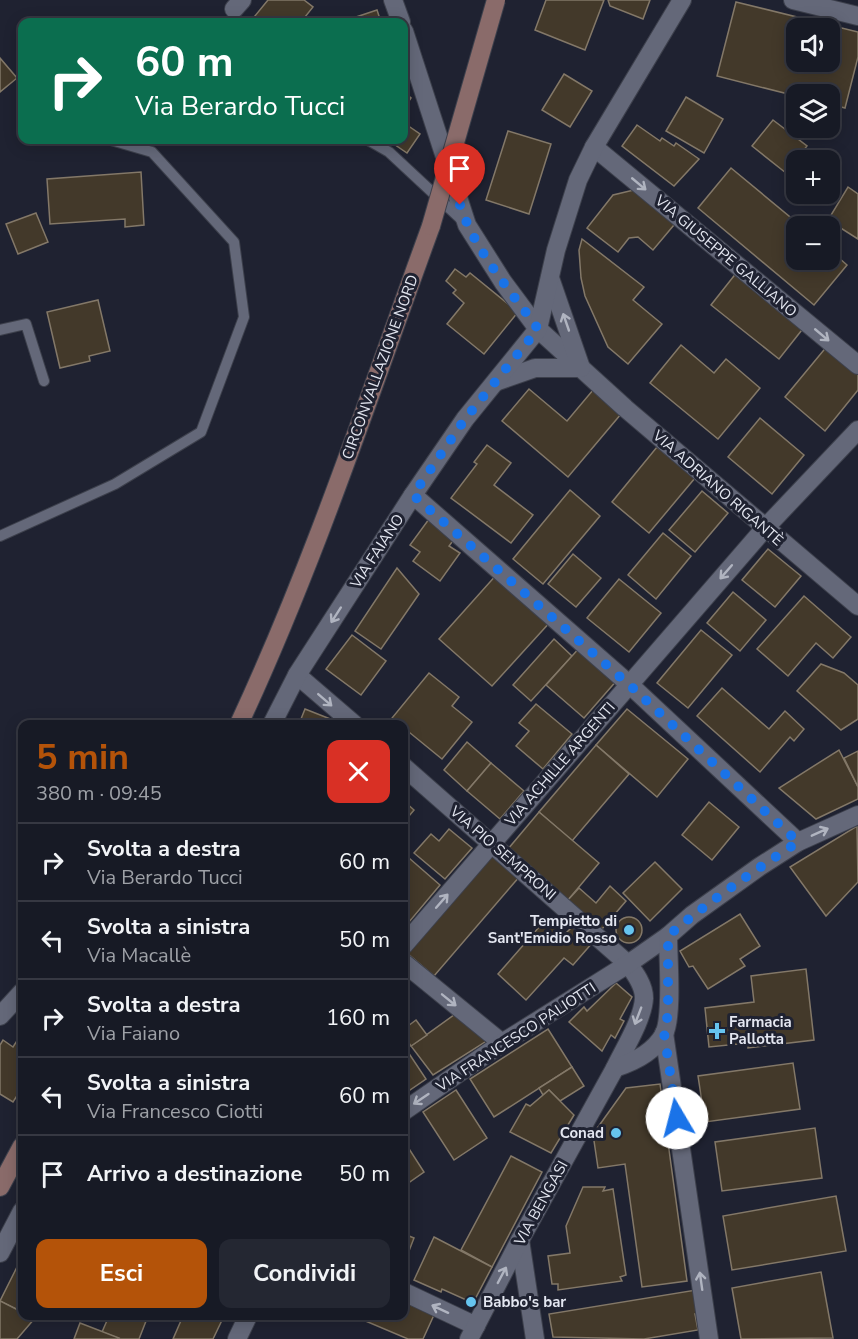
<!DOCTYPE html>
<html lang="it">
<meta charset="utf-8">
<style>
:root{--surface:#171a25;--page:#242732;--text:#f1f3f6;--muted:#9ea1a7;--line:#363842;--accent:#b45309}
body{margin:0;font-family:"Nunito Sans",sans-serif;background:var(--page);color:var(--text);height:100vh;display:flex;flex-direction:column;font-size:22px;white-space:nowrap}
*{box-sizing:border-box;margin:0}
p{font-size:20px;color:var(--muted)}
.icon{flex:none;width:33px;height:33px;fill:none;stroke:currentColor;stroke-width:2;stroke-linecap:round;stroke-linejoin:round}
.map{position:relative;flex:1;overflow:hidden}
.side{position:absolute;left:18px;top:720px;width:390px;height:600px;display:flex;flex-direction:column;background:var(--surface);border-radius:12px;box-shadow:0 3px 15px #0003,0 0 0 2px var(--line)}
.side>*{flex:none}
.hud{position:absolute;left:18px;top:18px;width:390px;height:126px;border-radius:12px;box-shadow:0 3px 15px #0003,0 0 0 2px var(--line);background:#0b6e4f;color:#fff;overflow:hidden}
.fabs{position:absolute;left:786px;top:18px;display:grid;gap:12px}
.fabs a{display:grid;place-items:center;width:54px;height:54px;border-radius:12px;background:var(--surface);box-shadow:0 3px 15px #0003,0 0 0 2px var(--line);font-size:30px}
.pin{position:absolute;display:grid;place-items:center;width:51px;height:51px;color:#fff;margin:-62px -26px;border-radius:50% 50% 50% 0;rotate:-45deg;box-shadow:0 0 6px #0007}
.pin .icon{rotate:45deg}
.me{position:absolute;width:66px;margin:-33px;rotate:352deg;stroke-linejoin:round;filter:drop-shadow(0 0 4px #0008)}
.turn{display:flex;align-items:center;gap:21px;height:126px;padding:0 18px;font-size:27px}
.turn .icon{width:78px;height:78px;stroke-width:2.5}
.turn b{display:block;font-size:42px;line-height:51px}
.round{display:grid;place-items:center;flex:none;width:63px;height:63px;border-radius:12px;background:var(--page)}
.headline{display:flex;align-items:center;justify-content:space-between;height:102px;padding:0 18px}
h1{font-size:36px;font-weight:700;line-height:45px;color:var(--accent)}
.primary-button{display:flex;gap:12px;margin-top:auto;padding:12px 18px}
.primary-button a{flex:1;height:69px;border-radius:12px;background:var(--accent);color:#fff;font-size:24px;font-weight:700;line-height:69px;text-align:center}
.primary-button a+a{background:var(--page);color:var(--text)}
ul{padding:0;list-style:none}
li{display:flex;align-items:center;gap:18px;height:78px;padding:0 18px;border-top:2px solid var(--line)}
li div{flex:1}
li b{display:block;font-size:22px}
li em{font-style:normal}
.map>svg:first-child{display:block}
.building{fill:#43392a;stroke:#837868;stroke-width:1.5;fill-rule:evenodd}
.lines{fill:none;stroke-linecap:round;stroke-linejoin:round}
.service-casing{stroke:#3d404c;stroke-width:12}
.minor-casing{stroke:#3d404c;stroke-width:20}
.tertiary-casing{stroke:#3d404c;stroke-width:20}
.secondary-casing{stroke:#3d404c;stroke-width:20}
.service{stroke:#646879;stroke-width:10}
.minor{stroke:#646879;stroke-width:18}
.tertiary{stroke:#646879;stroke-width:18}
.secondary{stroke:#8a6b6a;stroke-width:18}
.secondary-bridge-casing{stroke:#3d404c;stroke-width:20;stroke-linecap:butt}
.secondary-bridge{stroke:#8a6b6a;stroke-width:18}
.oneway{stroke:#b0b4c0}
.route{stroke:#1a73e8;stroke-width:10;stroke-dasharray:0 18}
.poi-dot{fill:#66c4ef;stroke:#1f2231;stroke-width:2}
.labels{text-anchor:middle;stroke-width:6;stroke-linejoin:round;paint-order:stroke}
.street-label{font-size:15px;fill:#e3e6f0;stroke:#1f2231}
.poi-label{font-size:15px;font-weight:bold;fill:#e3e6f0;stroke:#1f2231;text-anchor:end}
</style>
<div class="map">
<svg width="858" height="1339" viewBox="0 0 858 1339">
<rect width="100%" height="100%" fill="#1f2231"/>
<g class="building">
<polygon points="268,0 304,0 313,7 301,22 250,22"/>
<polygon points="546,0 604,0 585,50 535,30"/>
<polygon points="608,0 650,0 643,19 610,6"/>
<path d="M736 2 858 32V57L845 108 830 104V94L796 96 717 76ZM796 28H830V62H796Z"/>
<polygon points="377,10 381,22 341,22"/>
<polygon points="0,58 17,78 0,92"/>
<polygon points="564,74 592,91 570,127 542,110"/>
<polygon points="404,92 411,98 404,109"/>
<polygon points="686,97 723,119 704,153 666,131"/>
<polygon points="773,120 807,146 786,173 752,146"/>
<polygon points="404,123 420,134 407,153 388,140 404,140"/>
<polygon points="637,125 660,141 662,138 674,146 676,143 699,159 674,186 622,146"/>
<polygon points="508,131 551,144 529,214 486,200"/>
<polygon points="731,168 801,226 796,226 796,260 830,260 830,250 847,265 814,305 698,208"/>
<polygon points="141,172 144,225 125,227 125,219 50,224 47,179"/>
<polygon points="848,187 858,194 858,239 828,220"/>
<polygon points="642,188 679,219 653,250 638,237 629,238 618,252 587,228 613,195"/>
<polygon points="36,213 48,242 18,254 6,224"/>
<polygon points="582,239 644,287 633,300 662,324 628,364 608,347 585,296 581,278 579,250"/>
<polygon points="455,269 466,277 470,273 518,312 484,354 447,324 464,303 453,293 456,290 446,281"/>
<polygon points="737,272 805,326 779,359 711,305"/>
<polygon points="98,300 110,351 89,356 90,361 60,368 47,312"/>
<polygon points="681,345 714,373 726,359 760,388 718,439 650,383"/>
<polygon points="828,345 858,369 858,390 825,431 785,397"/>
<polygon points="529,389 567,421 593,390 621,414 568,477 502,421"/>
<polygon points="760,418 804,455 772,494 728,457"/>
<polygon points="487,445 511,463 494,485 533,515 511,543 451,498 477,464 474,462"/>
<polygon points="657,447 695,478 649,533 612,502"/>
<polygon points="570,490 600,516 543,584 513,559"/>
<polygon points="702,491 728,513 695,552 669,530"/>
<polygon points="429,519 455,538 449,546 460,553 440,581 413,561 420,552 410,545"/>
<polygon points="663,533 691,556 656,599 628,575"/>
<polygon points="768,549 801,576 775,607 742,580"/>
<polygon points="573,554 601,578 576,607 548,584"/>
<polygon points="397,568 419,594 381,649 355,631"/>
<polygon points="498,573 551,621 492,686 439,639"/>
<polygon points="619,579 661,613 629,652 587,618"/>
<polygon points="733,592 766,620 740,651 707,623"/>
<polygon points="804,596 851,637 833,658 816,643 788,676 757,649"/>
<polygon points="701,630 732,655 688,708 657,683"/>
<polygon points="352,635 386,661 361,695 326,669"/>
<polygon points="554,639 572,656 531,701 513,685"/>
<polygon points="581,646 618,679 584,718 546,685"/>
<polygon points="821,664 844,673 858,685 858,719 841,730 797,691"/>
<polygon points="429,673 459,697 452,706 472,722 442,759 404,728 404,724 400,724 392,718"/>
<polygon points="722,688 769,729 785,711 804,729 794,741 790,737 760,772 697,716"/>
<polygon points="536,704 572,734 543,769 516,746 529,731 519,723"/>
<polygon points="305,709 343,724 299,724"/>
<polygon points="627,709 688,759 657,797 596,745"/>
<polygon points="467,742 491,763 467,791 444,770"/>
<polygon points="596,745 629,774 572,841 539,812"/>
<polygon points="839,750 858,787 858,799 816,819 779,788"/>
<polygon points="858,751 858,787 844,758"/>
<polygon points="491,763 524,791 500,819 467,791"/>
<polygon points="404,801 414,810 404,822"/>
<polygon points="709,802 739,827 712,860 682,835"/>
<polygon points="539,812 599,863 568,900 508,849"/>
<polygon points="857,826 858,882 826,916 790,867"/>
<polygon points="449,829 472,848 445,879 414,853 431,834 439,841"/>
<polygon points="493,854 520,876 434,976 407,953"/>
<polygon points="409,858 440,885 404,928 404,864"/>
<polygon points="655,862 682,889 650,921 623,893"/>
<polygon points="610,886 626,901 602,929 568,900 579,888 596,903"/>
<polygon points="740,914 760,946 740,959 745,966 708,989 693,966 689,967 680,951"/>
<circle cx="629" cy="930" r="13"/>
<polygon points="547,918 565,934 574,925 593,942 573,965 564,958 526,1000 498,974"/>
<polygon points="806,969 814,1040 748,1048 748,1043 709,1047 705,1008 754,1002 751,976"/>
<polygon points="616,983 632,997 620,1019 624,1021 615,1038 611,1035 602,1051 569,1022 584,1007 587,1011"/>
<polygon points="458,1012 490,1039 433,1075 411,1046"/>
<polygon points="416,1020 427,1035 411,1046 404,1036 404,1029"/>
<polygon points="548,1029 572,1067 494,1117 470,1079"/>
<polygon points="22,1033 22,1088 13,1102 0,1094 0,1045 3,1040 13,1047"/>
<polygon points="406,1049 426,1079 404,1094 404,1050"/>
<polygon points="793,1063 800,1109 705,1122 698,1076"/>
<polygon points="572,1067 584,1086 560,1101 549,1090 543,1095 539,1088"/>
<polygon points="660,1084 687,1281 642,1287 625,1164 598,1168 593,1134 626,1088"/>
<polygon points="456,1090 487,1138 454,1160 423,1112"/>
<polygon points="549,1090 574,1115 551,1153 510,1132 526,1104 530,1106"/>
<polygon points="815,1128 822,1178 722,1191 715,1142"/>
<polygon points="404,1141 424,1172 404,1186"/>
<polygon points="511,1156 542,1172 492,1267 461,1250"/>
<polygon points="583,1187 605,1187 603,1191 613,1189 626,1275 620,1277 622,1281 558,1290 558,1284 552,1284 548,1256 570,1253 566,1226"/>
<polygon points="836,1196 846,1251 732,1270 723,1216"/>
<polygon points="404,1234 414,1238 404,1264"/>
<polygon points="434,1237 492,1267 473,1303 442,1289 441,1292 414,1280"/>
<polygon points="17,1267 22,1269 22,1312 0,1301"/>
<polygon points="821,1272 833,1338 741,1339 732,1288"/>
<polygon points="696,1290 701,1314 695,1314 698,1330 644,1339 553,1337 549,1314"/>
<polygon points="0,1301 22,1312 22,1316 35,1318 17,1339 0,1339"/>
<polygon points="404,1302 434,1315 423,1339 408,1339 356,1317 356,1316 404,1316"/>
<polygon points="109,1316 148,1316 139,1339 120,1339 102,1332"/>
<polygon points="183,1316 224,1316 213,1339 173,1339"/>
<polygon points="80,1323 119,1338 118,1339 74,1339"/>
</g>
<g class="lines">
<defs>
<g id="service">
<polyline points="368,140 389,152 462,220"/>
<polyline points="0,330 26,324 44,381"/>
<polyline points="0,536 115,484 201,432 244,317 234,242 152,152 111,140"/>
</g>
<g id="minor">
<polyline points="793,0 858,16"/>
<polyline points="234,9 242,0"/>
<polyline points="594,147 858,365"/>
<polyline points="413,495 629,684 798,842"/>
<polyline points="297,675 354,724"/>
<path d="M404 767 628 964C635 973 644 985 644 998 643 1019 624 1049 615 1068"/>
<polyline points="404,945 765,528 858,430"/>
<polyline points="404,963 502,1043"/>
<polyline points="0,1016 22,992"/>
<polyline points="664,1033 709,1339"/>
<polyline points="404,1111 502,1043 628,964 668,936"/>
<polyline points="520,1240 535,1339"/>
<polyline points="404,1292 476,1326"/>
<polyline points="237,1339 248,1316"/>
</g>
<g id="tertiary">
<polyline points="393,0 401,22"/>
<polyline points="404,31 467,225 503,282 538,329 625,408 858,606"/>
<polyline points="550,278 581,368"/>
<polyline points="498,381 535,368 581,368"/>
<polyline points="272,724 297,675 413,495 465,419 538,329 556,250 578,180 594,147 682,0"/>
<polyline points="0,1253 22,1211"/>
<path d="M469 1339 520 1240 615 1068C634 1062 654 1052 664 1034 673 1016 668 957 668 936L692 915 759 867 798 842 858 815"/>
</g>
<g id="secondary">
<path d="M239 724C314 563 370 393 431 226"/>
<polyline points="0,1187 22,1146"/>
</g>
</defs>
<use href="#service" class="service-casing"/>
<use href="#minor" class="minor-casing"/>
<use href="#tertiary" class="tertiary-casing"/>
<use href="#secondary" class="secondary-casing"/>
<use href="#service" class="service"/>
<use href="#minor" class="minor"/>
<use href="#tertiary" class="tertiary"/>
<use href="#secondary" class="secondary"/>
<defs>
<polyline id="secondary-bridge" points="431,226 496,0"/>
</defs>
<use href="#secondary-bridge" class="secondary-bridge-casing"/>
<use href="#secondary-bridge" class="secondary-bridge"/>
</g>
<defs><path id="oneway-shaft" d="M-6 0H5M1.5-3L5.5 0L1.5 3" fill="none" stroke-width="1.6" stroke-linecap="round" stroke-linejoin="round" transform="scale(1.5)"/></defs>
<g class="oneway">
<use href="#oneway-shaft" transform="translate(639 184) rotate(40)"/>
<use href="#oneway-shaft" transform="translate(566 322) rotate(-109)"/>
<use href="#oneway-shaft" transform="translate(822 335) rotate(40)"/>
<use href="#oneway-shaft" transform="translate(726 572) rotate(131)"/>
<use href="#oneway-shaft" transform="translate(336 615) rotate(123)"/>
<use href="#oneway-shaft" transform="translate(325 700) rotate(41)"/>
<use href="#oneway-shaft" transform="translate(820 832) rotate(-24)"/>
<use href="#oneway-shaft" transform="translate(442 901) rotate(-49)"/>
<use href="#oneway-shaft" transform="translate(449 1000) rotate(39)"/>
<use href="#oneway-shaft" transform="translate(638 1016) rotate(111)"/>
<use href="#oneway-shaft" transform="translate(421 1099) rotate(146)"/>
<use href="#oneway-shaft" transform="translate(502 1275) rotate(-62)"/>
<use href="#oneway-shaft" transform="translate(701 1281) rotate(-98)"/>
<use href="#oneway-shaft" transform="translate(440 1309) rotate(-155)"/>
</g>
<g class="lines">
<path class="route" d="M460 205C475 251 510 290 538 329L465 419 413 495 635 690 798 842C753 872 709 901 668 936V1014L664 1033 677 1118"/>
</g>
<g class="poi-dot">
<circle cx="629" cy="930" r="6"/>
<path d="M714 1022h6v6h6v6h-6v6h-6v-6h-6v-6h6z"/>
<circle cx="616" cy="1133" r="6"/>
<circle cx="471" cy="1302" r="6"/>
</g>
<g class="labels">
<g class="street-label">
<text transform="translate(726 256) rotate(40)" y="5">VIA GIUSEPPE GALLIANO</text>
<text transform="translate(380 367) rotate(-70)" y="5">CIRCONVALLAZIONE NORD</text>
<text transform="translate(718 488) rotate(41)" y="5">VIA ADRIANO RIGANTÈ</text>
<text transform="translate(377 551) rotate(-57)" y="5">VIA FAIANO</text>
<text transform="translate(560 764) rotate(-49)" y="5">VIA ACHILLE ARGENTI</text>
<text transform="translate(503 853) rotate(41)" y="5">VIA PIO SEMPRONI</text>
<text transform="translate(516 1037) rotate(-33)" y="5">VIA FRANCESCO PALIOTTI</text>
<text transform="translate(541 1203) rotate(-61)" y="5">VIA BENGASI</text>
</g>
<g class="poi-label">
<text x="617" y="926">Tempietto di<tspan x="617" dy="17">Sant'Emidio Rosso</tspan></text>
<text x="729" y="1027" text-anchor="start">Farmacia<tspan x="729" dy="17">Pallotta</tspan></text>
<text x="604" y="1138">Conad</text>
<text x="483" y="1307" text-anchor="start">Babbo's bar</text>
</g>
</g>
</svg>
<div class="fabs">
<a><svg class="icon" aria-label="sound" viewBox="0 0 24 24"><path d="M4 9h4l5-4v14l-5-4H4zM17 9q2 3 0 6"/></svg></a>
<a><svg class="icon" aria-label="layers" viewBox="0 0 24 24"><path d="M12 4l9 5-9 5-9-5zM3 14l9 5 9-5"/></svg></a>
<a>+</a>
<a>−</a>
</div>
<div class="pin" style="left:460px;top:205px;background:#d93025"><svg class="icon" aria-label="arrive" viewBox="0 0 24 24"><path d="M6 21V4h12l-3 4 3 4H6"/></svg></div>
<svg class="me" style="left:677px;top:1118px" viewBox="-20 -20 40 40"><circle r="19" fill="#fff"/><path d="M0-13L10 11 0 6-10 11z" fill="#1a73e8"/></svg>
<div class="hud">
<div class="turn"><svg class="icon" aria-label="right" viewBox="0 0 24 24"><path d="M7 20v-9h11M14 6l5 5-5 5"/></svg><div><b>60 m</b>Via Berardo Tucci</div></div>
</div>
<section class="side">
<div class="headline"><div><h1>5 min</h1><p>380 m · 09:45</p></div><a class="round" style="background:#d93025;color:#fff"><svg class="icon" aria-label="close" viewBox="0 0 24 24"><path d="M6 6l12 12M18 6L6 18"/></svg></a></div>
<ul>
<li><svg class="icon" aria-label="right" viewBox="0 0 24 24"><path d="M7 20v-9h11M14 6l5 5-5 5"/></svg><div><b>Svolta a destra</b><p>Via Berardo Tucci</p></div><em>60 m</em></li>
<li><svg class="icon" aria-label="left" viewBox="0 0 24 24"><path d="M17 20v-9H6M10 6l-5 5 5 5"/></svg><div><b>Svolta a sinistra</b><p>Via Macallè</p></div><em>50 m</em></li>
<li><svg class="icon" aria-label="right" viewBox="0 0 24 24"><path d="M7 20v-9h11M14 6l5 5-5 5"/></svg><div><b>Svolta a destra</b><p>Via Faiano</p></div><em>160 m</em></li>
<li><svg class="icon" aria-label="left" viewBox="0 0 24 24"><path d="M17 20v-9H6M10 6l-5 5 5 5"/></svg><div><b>Svolta a sinistra</b><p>Via Francesco Ciotti</p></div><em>60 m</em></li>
<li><svg class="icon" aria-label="arrive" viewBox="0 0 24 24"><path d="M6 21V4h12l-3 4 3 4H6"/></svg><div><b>Arrivo a destinazione</b></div><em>50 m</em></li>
</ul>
<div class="primary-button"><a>Esci</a><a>Condividi</a></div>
</section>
</div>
